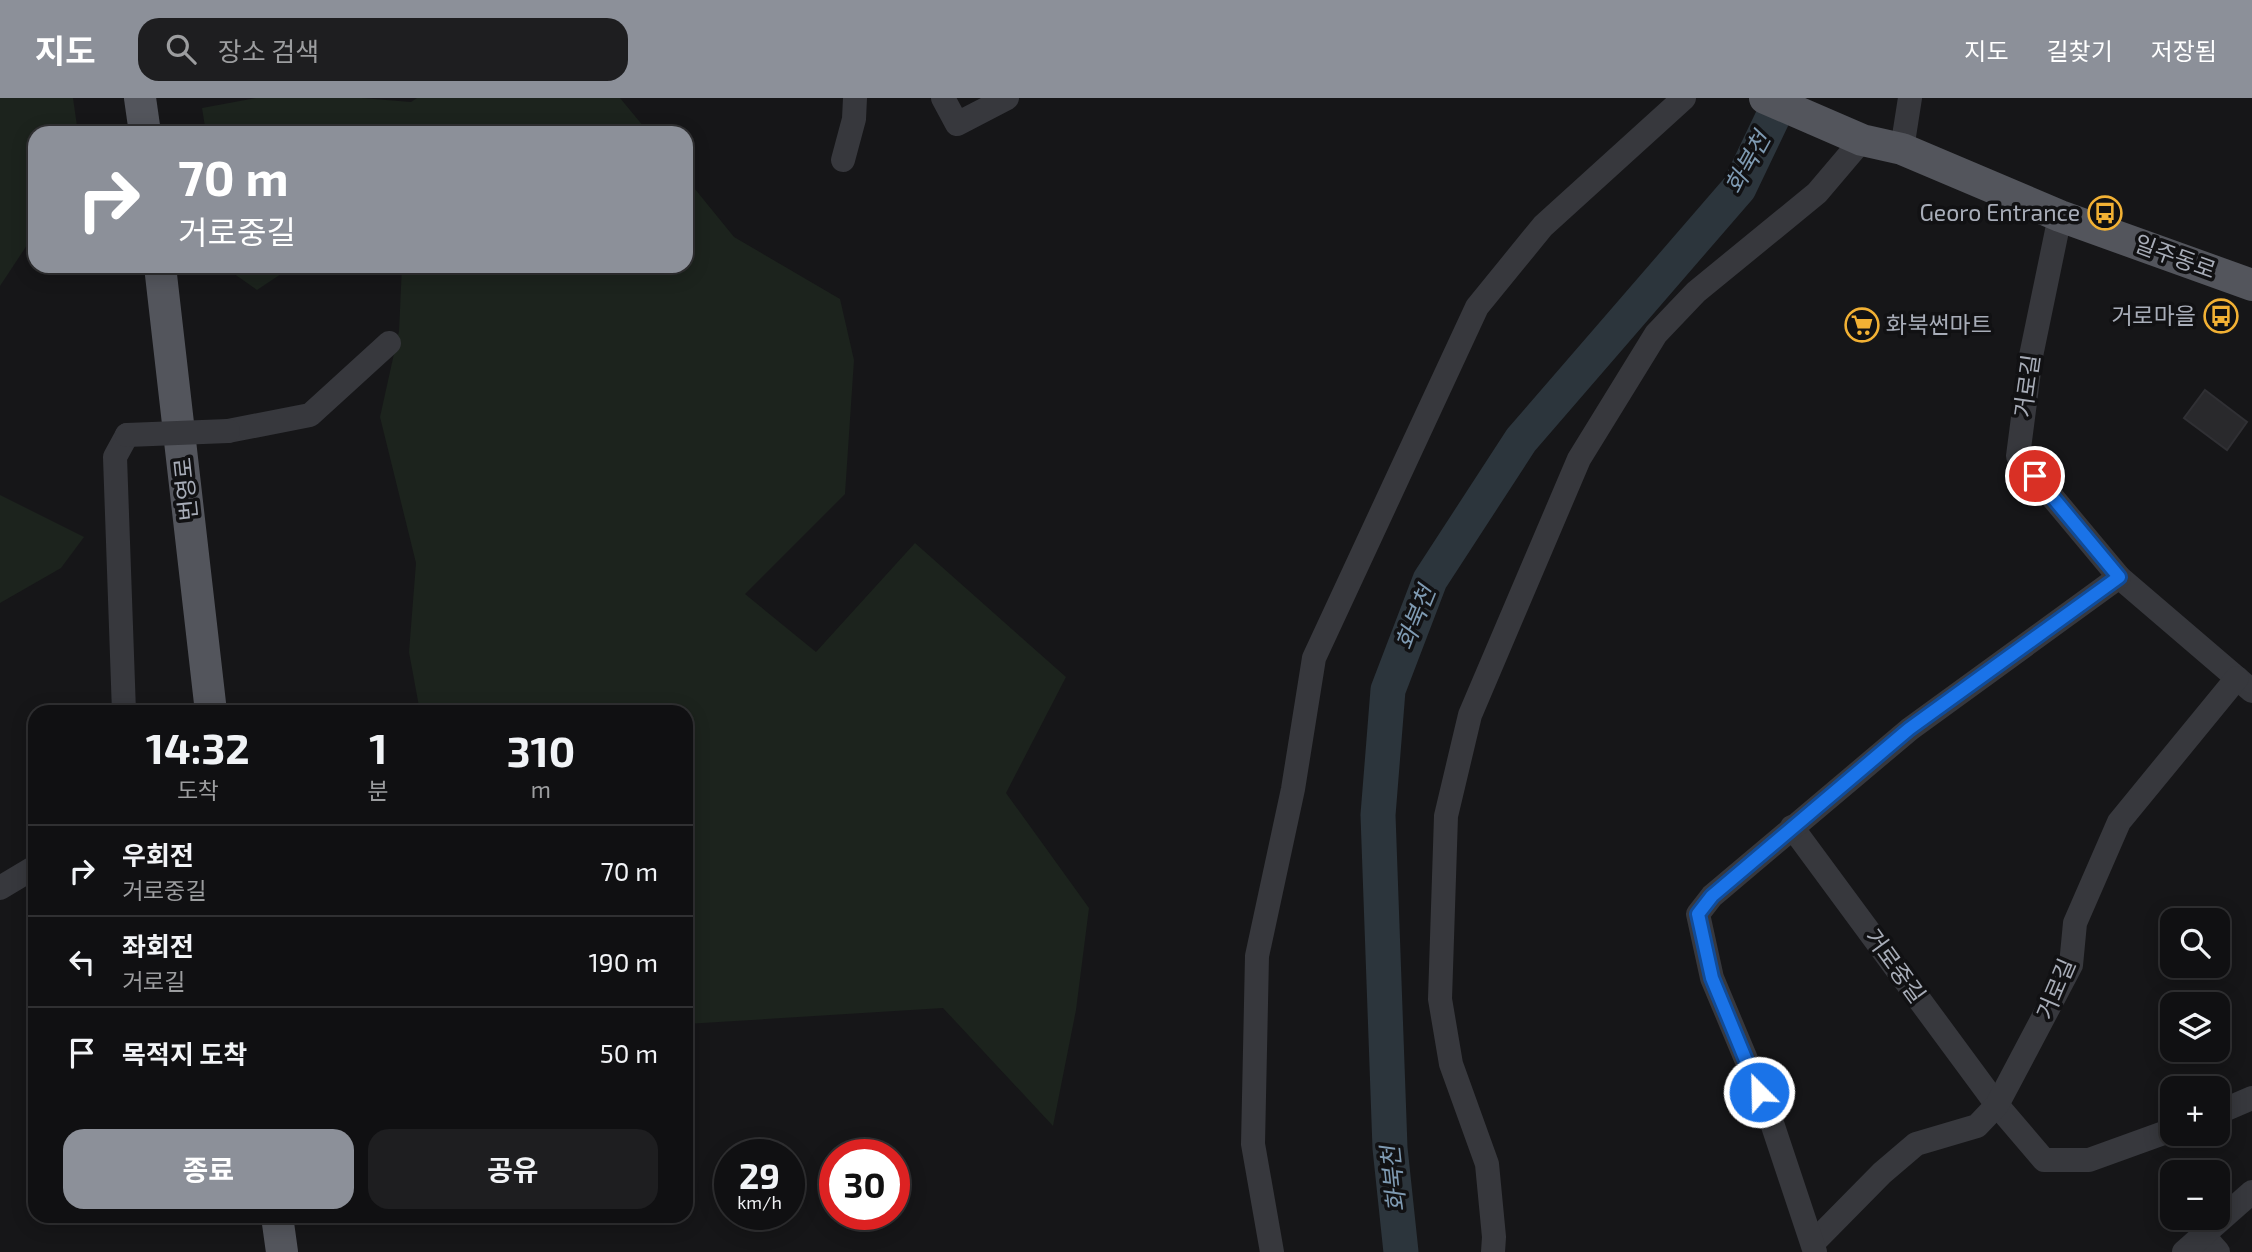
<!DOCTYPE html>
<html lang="ko">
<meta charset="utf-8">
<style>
:root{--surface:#101012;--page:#1e1e20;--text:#f1f3f6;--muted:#9c9d9f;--line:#303032;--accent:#8c9099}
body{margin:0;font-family:"Exo 2","Noto Sans KR",sans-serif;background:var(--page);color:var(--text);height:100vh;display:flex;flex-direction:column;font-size:26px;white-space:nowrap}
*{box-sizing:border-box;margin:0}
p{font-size:23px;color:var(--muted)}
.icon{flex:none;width:38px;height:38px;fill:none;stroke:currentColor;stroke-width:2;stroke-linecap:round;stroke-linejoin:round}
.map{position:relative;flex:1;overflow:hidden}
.drawer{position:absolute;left:28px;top:607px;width:665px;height:518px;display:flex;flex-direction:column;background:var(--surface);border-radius:21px;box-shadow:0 4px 18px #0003,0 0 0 2px var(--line)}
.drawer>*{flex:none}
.banner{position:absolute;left:28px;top:28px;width:665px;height:147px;border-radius:21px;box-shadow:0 4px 18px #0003,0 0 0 2px var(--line);background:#8c9099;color:#fff;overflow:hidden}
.buttons{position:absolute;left:2160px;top:810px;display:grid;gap:14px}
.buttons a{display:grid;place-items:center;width:70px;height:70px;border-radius:14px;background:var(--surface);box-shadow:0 4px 18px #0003,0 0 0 2px var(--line);font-size:35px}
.speed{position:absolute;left:714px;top:1041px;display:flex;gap:14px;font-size:35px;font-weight:700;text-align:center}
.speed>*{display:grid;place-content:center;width:91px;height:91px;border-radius:50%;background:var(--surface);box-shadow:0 4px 18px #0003,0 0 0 2px var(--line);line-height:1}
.speed small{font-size:18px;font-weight:400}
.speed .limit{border:10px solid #d22;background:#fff;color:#111}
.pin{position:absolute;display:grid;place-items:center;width:60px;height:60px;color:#fff;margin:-30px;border:4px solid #fff;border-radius:50%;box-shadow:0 2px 7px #0007}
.me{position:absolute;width:77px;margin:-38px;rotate:337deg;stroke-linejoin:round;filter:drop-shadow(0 0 5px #0008)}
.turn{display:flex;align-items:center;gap:24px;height:147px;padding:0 35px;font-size:32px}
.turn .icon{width:91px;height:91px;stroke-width:2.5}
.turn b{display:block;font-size:49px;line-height:60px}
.eta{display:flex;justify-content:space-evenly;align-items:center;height:119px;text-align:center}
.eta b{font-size:42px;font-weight:700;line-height:49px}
.action{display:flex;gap:14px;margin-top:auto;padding:14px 35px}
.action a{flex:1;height:80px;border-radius:21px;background:var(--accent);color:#fff;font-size:28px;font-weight:700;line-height:80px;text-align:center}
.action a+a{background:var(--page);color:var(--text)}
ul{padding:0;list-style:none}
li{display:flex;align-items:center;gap:21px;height:91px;padding:0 35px;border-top:2px solid var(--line)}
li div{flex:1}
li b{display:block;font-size:26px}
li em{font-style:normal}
header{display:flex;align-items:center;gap:42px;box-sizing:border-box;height:98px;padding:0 35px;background:var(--accent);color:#fff}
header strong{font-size:33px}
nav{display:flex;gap:38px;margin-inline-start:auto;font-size:24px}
.search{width:490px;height:63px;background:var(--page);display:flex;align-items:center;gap:18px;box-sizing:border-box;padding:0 24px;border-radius:21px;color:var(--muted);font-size:26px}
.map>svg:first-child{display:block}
.green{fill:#1c231d}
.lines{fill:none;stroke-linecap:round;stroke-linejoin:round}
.river{stroke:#2c353c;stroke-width:35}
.building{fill:#29292c;stroke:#303034;stroke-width:2}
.minor{stroke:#37383d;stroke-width:24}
.major{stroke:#53555c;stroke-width:32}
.minor-bridge{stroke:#37383d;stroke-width:24}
.route-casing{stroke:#114b97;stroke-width:18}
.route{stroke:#1a73e8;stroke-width:12}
.labels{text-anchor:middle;stroke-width:7;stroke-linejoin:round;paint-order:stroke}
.poi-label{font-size:23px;fill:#a8adb8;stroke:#111113;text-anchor:end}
.street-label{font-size:23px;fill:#a8adb8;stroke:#111113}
.water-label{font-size:24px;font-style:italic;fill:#7f9bb3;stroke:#111113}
</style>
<header>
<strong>지도</strong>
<div class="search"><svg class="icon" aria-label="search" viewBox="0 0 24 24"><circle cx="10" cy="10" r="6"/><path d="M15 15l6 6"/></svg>장소 검색</div>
<nav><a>지도</a><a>길찾기</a><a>저장됨</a></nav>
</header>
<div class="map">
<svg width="2252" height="1154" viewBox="0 0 2252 1154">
<rect width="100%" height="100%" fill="#161618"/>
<g class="green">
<polygon points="0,0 73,0 78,35 35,35 35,135 0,188"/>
<polygon points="256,0 362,0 411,4 417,0 620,0 649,35 206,35 202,10"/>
<polygon points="686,80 734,139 840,201 854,262 845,396 745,496 816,554 915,445 1066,579 1006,695 1089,810 1076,912 1053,1028 943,910 686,926 686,614 420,614 409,554 416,465 380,319 399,233 402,168 686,168"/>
<polygon points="223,168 293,168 257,192"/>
<polygon points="0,397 84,439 61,470 0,505"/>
</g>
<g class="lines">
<polyline class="river" points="1401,1154 1390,1050 1378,717 1388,592 1430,482 1521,342 1739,90 1782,0"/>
</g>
<polygon class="building" points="2205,292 2247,324 2227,352 2184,320"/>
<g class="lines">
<g class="minor">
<polyline points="943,0 957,26 1007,0"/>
<polyline points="1902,51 1910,0"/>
<polyline points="843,62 854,21 855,0"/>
<polyline points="2060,118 2031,258 2018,358 2119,479 2252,593"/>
<polyline points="228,333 310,317 389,245"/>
<polyline points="124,614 115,359 127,337"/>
<polyline points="1792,729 1997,1007 2044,1062 2089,1062 2172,1032"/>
<polyline points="0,790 35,769"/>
<polyline points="2217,1015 2252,1000"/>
<polyline points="2203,1137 2218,1154"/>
<polyline points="1813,1145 1882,1075 1916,1046 1977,1028 1997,1007 2071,867 2075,825 2119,724 2237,580"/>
<polyline points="1272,1154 1253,1046 1257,858 1293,691 1314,560 1477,209 1543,128 1684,0"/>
<polyline points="1493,1154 1494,1139 1487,1066 1451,966 1440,901 1446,718 1470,617 1579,361 1656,236 1696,194 1817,95 1862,42"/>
<polyline points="1815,1154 1769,1016 1712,880 1698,816 1712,798 1910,631 2119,479"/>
<polyline points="2184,1154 2252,1094"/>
</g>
<g class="major">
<polyline points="140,0 145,35"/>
<polyline points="1765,0 1862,42 1902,51 2060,118 2252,187"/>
<polyline points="160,168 211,614"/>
<polyline points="277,1118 282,1154"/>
</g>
<polyline class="minor-bridge" points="127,337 228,333"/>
</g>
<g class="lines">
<defs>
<polyline id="route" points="1759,994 1712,880 1698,816 1712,798 1909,631 2119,479 2035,378"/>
</defs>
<use href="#route" class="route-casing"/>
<use href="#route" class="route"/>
</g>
<defs>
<symbol id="bus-ring" viewBox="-11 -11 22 22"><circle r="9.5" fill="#111113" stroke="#f2b134" stroke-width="1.5"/><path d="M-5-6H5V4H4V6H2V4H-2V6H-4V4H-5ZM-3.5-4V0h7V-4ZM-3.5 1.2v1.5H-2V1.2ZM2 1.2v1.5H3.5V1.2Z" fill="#f2b134"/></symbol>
<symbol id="supermarket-ring" viewBox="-11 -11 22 22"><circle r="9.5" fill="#111113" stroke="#f2b134" stroke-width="1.5"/><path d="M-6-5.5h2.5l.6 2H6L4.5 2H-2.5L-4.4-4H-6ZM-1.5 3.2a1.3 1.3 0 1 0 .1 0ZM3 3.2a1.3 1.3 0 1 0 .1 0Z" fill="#f2b134"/></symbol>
</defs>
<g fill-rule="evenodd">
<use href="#bus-ring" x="2086" y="96" width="38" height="38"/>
<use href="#bus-ring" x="2202" y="199" width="38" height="38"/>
<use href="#supermarket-ring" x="1843" y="208" width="38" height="38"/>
</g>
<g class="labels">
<g class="poi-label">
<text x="2080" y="123">Georo Entrance</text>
<text x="2196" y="226">거로마을</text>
<text x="1886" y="235" text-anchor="start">화북썬마트</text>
</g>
<g class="street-label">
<text transform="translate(2175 159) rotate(20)" y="8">일주동로</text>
<text transform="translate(2027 288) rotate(-82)" y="8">거로길</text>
<text transform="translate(186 391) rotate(-96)" y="8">번영로</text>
<text transform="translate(1895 868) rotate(54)" y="8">거로중길</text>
<text transform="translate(2056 891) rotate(-67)" y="8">거로길</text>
</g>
<g class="water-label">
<text transform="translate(1748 65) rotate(-61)" y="8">화북천</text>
<text transform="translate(1416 520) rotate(-68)" y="8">화북천</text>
<text transform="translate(1394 1081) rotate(-96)" y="8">화북천</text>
</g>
</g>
</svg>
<div class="buttons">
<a><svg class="icon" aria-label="search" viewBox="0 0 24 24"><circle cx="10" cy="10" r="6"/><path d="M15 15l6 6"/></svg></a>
<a><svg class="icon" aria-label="layers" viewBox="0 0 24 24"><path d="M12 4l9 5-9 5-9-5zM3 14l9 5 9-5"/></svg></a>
<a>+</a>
<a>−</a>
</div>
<div class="speed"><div>29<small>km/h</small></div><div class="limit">30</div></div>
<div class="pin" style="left:2035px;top:378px;background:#d93025"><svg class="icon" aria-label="arrive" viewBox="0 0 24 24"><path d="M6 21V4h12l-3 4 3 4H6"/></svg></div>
<svg class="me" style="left:1759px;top:994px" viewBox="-20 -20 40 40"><circle r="17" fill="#1a73e8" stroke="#fff" stroke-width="3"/><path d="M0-11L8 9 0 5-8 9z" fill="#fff"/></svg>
<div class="banner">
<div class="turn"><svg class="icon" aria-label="right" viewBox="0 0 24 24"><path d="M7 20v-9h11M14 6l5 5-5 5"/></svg><div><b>70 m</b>거로중길</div></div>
</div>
<section class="drawer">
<div class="eta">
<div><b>14:32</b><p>도착</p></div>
<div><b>1</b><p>분</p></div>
<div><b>310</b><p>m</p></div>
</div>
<ul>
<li><svg class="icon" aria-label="right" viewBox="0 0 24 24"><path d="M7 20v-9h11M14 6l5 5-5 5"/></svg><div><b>우회전</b><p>거로중길</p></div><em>70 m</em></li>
<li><svg class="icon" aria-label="left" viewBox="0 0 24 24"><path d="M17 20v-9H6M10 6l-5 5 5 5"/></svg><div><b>좌회전</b><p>거로길</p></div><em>190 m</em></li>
<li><svg class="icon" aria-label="arrive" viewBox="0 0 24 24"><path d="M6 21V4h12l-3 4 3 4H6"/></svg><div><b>목적지 도착</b></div><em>50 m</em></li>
</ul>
<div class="action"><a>종료</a><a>공유</a></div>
</section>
</div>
